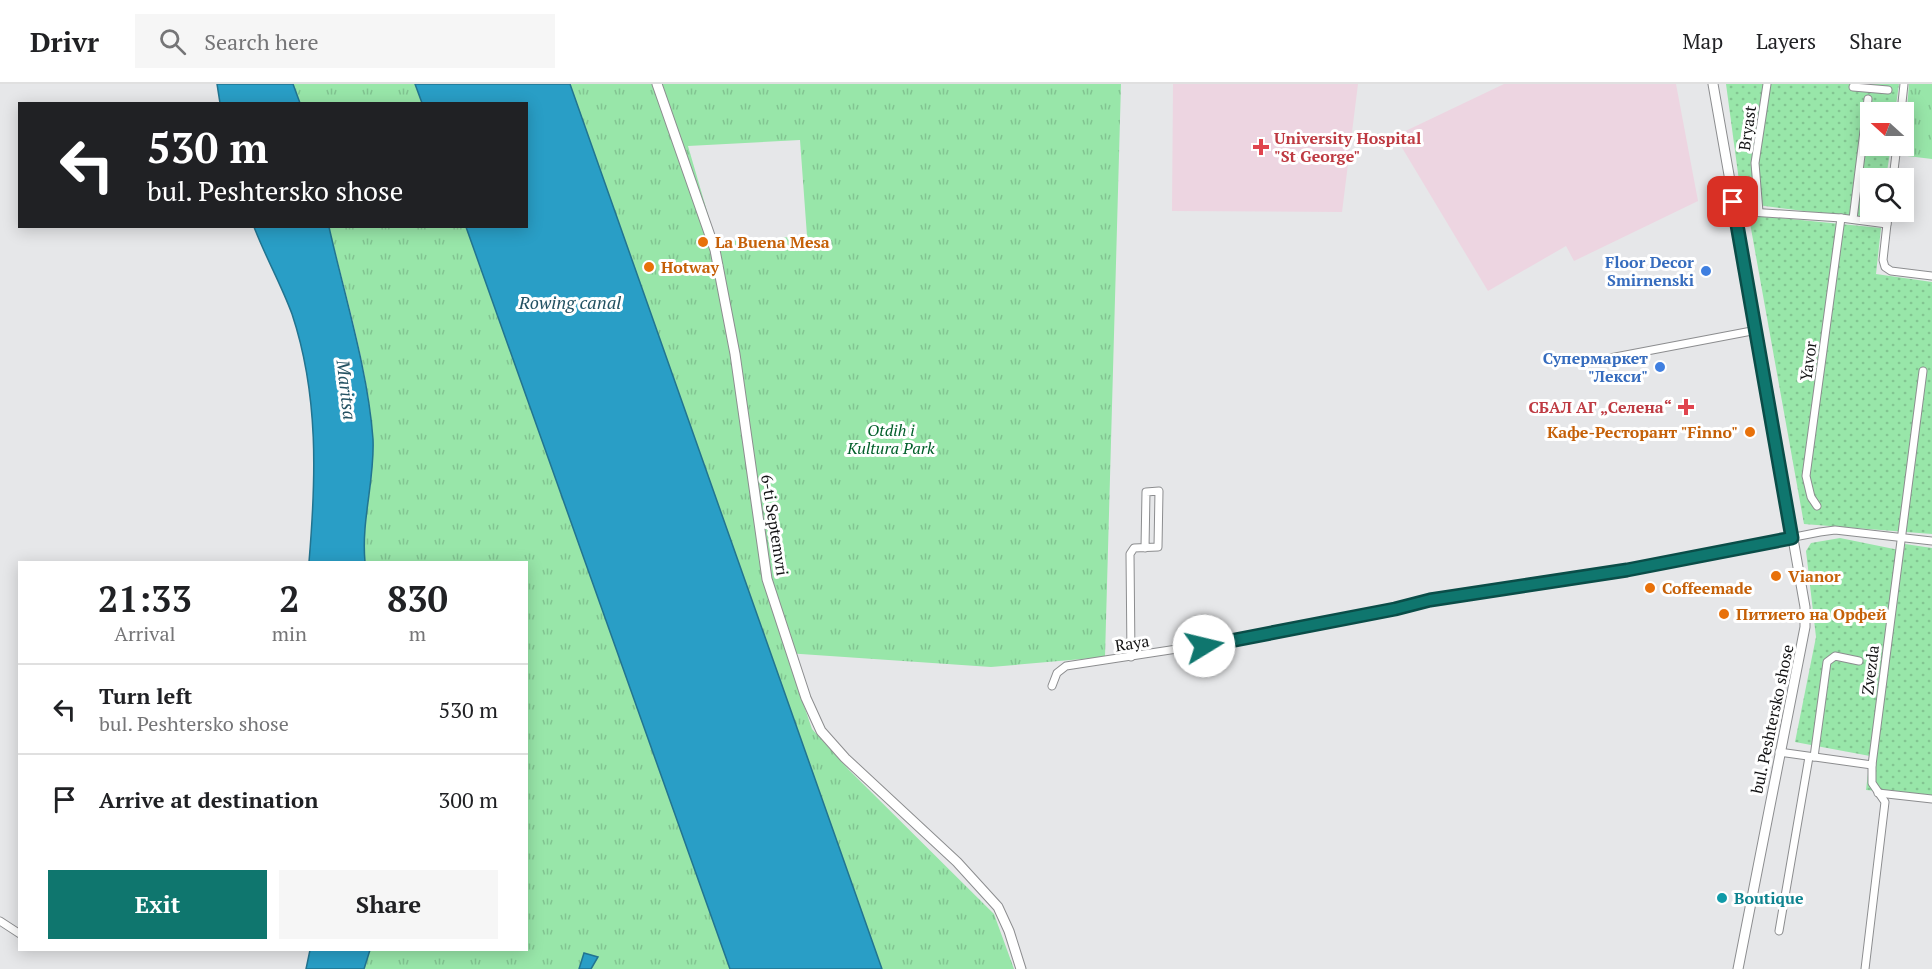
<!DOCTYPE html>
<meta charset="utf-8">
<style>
:root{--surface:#fff;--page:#f6f6f6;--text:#202124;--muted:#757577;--line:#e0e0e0;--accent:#0f766e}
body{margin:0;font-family:"PT Serif",serif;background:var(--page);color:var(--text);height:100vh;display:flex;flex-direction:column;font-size:22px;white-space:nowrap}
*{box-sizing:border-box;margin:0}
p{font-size:20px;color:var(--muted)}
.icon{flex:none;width:33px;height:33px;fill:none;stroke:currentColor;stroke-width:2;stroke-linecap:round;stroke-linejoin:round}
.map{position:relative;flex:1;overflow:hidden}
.panel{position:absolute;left:18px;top:477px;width:510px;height:390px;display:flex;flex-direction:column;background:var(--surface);border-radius:0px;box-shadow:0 3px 15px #0003}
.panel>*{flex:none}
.hud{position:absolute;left:18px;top:18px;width:510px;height:126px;border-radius:0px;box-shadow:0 3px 15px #0003;background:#202124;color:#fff;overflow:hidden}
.needle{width:39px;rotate:291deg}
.fabs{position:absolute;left:1860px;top:18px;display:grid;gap:12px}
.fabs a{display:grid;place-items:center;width:54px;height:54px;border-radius:0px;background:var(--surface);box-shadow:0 3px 15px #0003;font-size:30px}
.pin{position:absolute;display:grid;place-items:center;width:51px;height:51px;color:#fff;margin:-26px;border-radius:12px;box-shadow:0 3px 9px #0006}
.me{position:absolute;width:66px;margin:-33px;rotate:81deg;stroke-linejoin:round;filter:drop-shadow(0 0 4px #0008)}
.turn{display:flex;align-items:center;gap:21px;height:126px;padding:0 30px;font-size:27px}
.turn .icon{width:78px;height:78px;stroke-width:2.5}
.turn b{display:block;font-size:42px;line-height:51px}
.eta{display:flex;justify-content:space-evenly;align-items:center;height:102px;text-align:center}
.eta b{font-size:36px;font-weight:600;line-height:42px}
.action{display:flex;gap:12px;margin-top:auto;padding:12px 30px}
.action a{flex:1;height:69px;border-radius:0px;background:var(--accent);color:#fff;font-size:24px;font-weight:600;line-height:69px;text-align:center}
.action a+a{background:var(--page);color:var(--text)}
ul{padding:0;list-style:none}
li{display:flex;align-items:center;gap:18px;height:90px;padding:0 30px;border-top:2px solid var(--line)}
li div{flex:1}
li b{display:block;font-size:22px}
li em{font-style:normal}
header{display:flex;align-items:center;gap:36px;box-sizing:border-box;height:84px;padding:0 30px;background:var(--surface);border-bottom:2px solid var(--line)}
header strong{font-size:28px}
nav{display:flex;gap:33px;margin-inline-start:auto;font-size:21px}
.search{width:420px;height:54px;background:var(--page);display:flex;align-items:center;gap:15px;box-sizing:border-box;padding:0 21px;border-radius:0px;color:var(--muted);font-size:22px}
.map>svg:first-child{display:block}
.medical{fill:#edd5e1}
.grass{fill:url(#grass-dots)}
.park{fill:url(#park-tufts);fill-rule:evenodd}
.water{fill:#299ec6;stroke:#227490;stroke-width:1.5}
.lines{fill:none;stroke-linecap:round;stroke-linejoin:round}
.street-casing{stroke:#8c8d8f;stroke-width:9}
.secondary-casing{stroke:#8c8d8f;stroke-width:11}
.street{stroke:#fff;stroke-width:7}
.secondary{stroke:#fff;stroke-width:9}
.route-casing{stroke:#0a4d48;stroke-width:15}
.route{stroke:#0f766e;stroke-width:10}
.health-dot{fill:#e0444e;stroke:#fff;stroke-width:2}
.food-dot{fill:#e8710a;stroke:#fff;stroke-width:2}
.shop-dot{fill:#3f7fe0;stroke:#fff;stroke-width:2}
.culture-dot{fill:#0f9aa8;stroke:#fff;stroke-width:2}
.labels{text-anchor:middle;stroke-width:6;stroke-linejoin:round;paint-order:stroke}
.street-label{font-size:16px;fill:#121213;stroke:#fff}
.health-label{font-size:16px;font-weight:bold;fill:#be3a42;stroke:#fff;text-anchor:start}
.food-label{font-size:16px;font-weight:bold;fill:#c56008;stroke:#fff;text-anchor:start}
.shop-label{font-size:16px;font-weight:bold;fill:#366cbe;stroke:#fff;text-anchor:end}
.park-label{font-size:16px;font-style:italic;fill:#005e29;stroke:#fff}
.culture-label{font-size:16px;font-weight:bold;fill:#0d838f;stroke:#fff;text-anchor:start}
.water-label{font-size:18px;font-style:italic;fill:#235162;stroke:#fff}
</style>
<header>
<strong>Drivr</strong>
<div class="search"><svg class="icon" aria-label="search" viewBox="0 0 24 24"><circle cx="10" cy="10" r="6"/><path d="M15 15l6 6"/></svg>Search here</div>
<nav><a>Map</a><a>Layers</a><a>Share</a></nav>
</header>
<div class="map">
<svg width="1932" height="885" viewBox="0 0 1932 885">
<defs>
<pattern id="grass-dots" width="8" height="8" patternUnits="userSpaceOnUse" patternTransform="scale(1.5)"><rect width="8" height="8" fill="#98e6a9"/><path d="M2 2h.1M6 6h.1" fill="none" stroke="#82c491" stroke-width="1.8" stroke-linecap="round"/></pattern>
<pattern id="park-tufts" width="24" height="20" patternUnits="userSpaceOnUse" patternTransform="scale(1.5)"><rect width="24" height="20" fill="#98e6a9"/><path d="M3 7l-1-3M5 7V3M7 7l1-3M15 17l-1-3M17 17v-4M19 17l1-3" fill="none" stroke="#82c491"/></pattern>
</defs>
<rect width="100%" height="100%" fill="#e6e7e9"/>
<g class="medical">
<polygon points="1173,0 1358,0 1342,128 1172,127"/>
<polygon points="1504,0 1676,0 1698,117 1574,177 1566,162 1488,207 1395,52"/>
</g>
<g class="grass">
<polygon points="1726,0 1899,0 1895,28 1870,28 1870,62 1891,62 1886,94 1870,94 1870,128 1882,128 1881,137 1742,119"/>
<polygon points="1760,132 1881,144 1876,190 1932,198 1932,450 1804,440 1750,139"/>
<polygon points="1840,454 1904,467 1905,460 1932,464 1932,712 1866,706 1870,672 1795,658 1816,553 1806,467 1811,459"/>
</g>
<g class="park">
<path d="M293 0H1121L1105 573 991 583 786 569 812 645 849 686 994 830 1014 885H364L370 866H526V478H365C361 436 375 396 373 355 369 287 345 209 329 143L526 142V20L300 19ZM800 56 807 152 716 158 688 62Z"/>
<polygon points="1909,0 1932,0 1932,75 1899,71 1901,62 1904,62"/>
</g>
<g class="water">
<polygon points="217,0 293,0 300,19 220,19"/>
<polygon points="415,0 570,0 882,885 730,885 466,143 526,142 526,20 422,19"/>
<path d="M254 143H329C344 210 368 286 373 355 375 396 361 436 365 478H309C316 395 319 311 292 230 281 200 265 172 254 143Z"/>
<polygon points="310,866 370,866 364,885 306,885"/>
<polygon points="584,869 598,873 591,885 579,885"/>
</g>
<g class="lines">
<defs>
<g id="street">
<polyline points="1853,3 1888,6"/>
<polyline points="1901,28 1904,0"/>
<polyline points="1893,94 1897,62"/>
<polyline points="1735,127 1841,134 1887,140 1889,128"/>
<polyline points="1759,128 1755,79 1767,0"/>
<polyline points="1853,135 1868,15"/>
<polyline points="1887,140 1883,176 1885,183 1891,187 1932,192"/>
<polyline points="1610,274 1757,246"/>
<polyline points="1817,422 1811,413 1806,392 1841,134"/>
<polyline points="1131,573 1130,470 1134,464 1158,463 1159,407 1146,408 1145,464"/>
<polyline points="1052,602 1057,589 1066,582 1255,553 1395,525 1430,516 1627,486 1820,448 1835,446 1932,457"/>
<polyline points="1779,668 1872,681"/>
<polyline points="1814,673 1827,578 1835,572 1859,577"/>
<polyline points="1878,709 1932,715"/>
<polyline points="0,837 20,850"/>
<polyline points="1779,847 1809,673"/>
<polyline points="1865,885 1885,718 1872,699 1872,681 1923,287"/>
</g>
<g id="secondary">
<polyline points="657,0 715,166 735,270 767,495 806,614 821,647 845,674 957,778 998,823 1009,847 1021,885"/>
<polyline points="1713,0 1805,523 1805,543 1738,885"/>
</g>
</defs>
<use href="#street" class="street-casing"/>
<use href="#secondary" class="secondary-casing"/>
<use href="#street" class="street"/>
<use href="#secondary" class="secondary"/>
</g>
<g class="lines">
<defs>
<polyline id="route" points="1204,562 1395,525 1430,516 1627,486 1792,454 1733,118"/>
</defs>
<use href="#route" class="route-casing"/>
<use href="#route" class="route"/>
</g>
<g class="health-dot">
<path d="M1258 54h6v6h6v6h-6v6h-6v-6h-6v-6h6z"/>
<path d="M1683 314h6v6h6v6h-6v6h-6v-6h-6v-6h6z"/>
</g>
<g class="food-dot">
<circle cx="703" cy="158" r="6"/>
<circle cx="649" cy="183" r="6"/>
<circle cx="1750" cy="348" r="6"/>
<circle cx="1776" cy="492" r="6"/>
<circle cx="1650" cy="504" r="6"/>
<circle cx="1724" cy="530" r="6"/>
</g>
<g class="shop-dot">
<circle cx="1706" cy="187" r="6"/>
<circle cx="1660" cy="283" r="6"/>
</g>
<circle class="culture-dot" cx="1722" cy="814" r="6"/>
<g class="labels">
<g class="street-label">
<text transform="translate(1747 44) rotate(-82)" y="6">Bryast</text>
<text transform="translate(1808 277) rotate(-82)" y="6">Yavor</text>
<text transform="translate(775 441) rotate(81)" y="6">6-ti Septemvri</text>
<text transform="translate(1132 559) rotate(-9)" y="6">Raya</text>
<text transform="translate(1870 586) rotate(-83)" y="6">Zvezda</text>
<text transform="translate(1772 635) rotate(-78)" y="6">bul. Peshtersko shose</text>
</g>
<g class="health-label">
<text x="1274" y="60">University Hospital<tspan x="1274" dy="18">"St George"</tspan></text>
<text x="1672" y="329" text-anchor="end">СБАЛ АГ „Селена“</text>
</g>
<g class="food-label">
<text x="715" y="164">La Buena Mesa</text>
<text x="661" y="189">Hotway</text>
<text x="1738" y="354" text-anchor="end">Кафе-Ресторант "Finno"</text>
<text x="1788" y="498">Vianor</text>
<text x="1662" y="510">Coffeemade</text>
<text x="1736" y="536">Питието на Орфей</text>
</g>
<g class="shop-label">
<text x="1694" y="184">Floor Decor<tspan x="1694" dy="18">Smirnenski</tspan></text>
<text x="1648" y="280">Супермаркет<tspan x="1648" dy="18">"Лекси"</tspan></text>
</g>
<g class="park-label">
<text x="891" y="352">Otdih i<tspan x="891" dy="18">Kultura Park</tspan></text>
</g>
<g class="culture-label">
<text x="1734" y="820">Boutique</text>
</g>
<g class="water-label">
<text x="570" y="225">Rowing canal</text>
<text transform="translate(346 306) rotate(83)" y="6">Maritsa</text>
</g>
</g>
</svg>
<div class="fabs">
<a><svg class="needle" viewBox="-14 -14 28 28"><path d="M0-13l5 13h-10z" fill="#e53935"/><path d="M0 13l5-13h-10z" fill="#757577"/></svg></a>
<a><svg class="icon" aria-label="search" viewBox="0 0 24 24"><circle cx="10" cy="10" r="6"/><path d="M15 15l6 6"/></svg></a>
</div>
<div class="pin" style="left:1733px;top:118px;background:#d93025"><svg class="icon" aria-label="arrive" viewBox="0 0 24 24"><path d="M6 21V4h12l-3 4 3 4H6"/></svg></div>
<svg class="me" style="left:1204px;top:562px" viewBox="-20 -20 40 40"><circle r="19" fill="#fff"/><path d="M0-13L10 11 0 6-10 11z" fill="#0f766e"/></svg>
<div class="hud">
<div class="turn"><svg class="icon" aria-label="left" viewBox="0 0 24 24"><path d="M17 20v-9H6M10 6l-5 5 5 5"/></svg><div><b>530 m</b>bul. Peshtersko shose</div></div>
</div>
<section class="panel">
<div class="eta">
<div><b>21:33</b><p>Arrival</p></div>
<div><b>2</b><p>min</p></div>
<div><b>830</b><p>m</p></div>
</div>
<ul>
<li><svg class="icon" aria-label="left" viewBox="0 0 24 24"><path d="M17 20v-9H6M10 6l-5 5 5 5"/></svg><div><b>Turn left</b><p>bul. Peshtersko shose</p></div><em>530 m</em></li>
<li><svg class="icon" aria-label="arrive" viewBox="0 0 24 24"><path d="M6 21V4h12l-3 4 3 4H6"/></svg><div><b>Arrive at destination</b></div><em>300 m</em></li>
</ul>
<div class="action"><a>Exit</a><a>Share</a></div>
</section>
</div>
